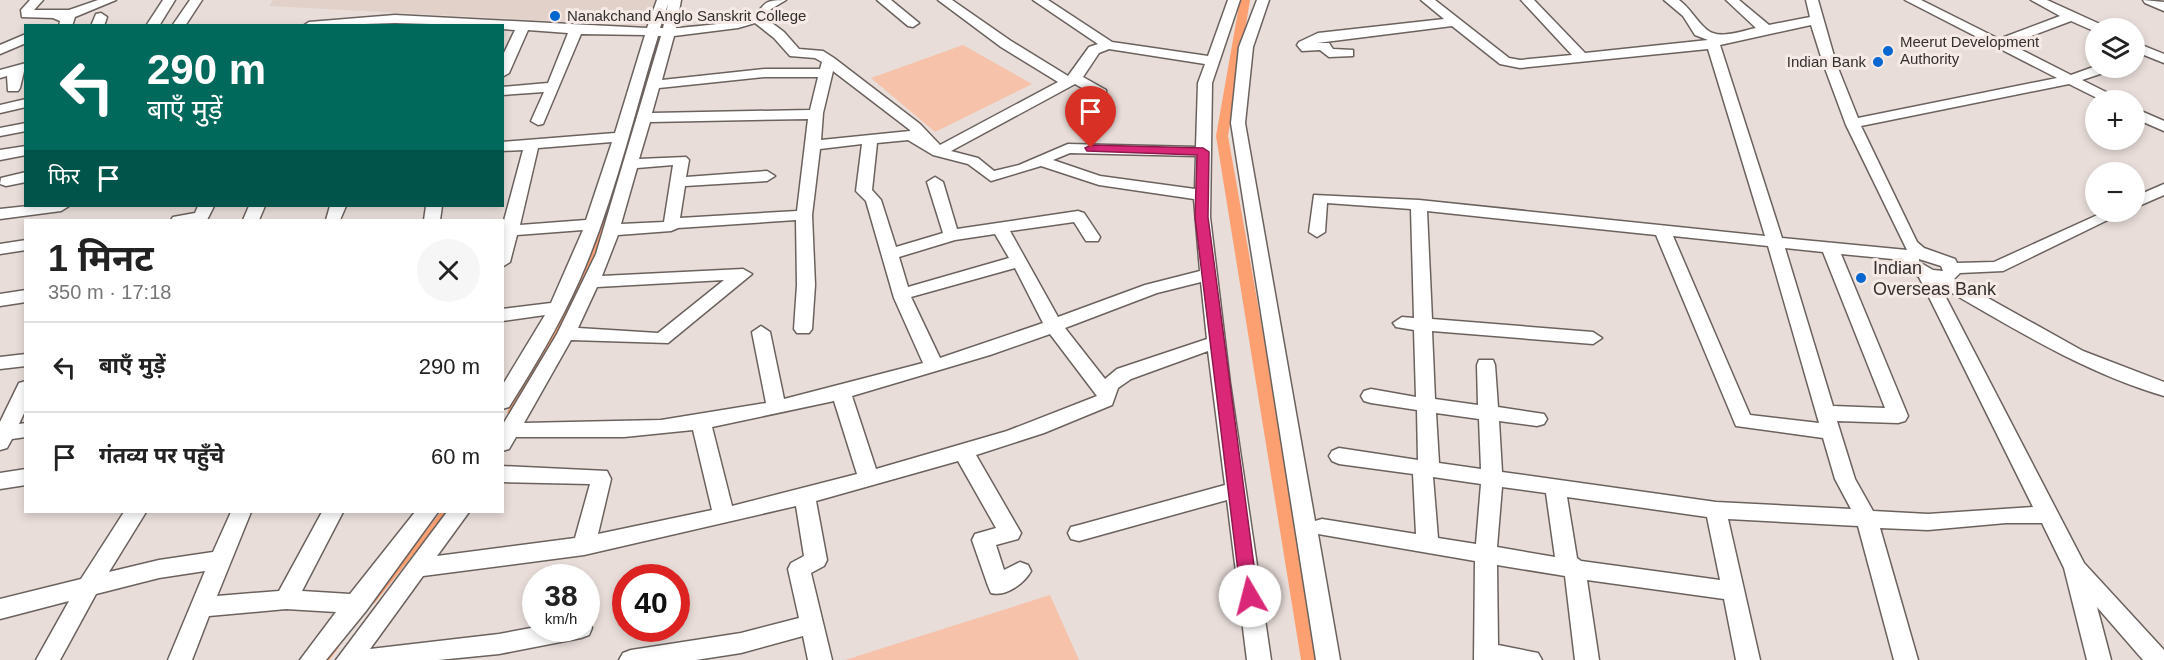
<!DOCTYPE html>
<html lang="hi">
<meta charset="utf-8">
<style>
:root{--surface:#fff;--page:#f6f6f6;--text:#222;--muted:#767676;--line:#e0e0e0}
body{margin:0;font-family:Arial,"Noto Sans Devanagari",sans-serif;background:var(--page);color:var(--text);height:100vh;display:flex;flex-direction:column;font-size:22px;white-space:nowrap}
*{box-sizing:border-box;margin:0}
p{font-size:20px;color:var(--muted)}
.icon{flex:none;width:33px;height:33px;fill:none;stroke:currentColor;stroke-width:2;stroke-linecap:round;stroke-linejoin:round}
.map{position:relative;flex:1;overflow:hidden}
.drawer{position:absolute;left:24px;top:219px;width:480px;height:294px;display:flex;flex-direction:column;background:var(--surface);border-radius:0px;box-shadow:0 3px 9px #0003}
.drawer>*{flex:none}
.top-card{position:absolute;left:24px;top:24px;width:480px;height:183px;border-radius:0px;box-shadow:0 3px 9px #0003;background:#00695c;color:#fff;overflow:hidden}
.buttons{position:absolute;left:2085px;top:18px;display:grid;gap:12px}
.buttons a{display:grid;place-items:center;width:60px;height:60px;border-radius:50%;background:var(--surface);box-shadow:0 3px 9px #0003;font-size:30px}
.speed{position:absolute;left:522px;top:564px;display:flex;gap:12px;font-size:30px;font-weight:700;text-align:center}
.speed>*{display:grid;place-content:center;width:78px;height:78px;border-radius:50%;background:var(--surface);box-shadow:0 3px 9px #0003;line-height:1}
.speed small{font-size:15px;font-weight:400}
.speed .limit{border:9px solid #d22;background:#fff;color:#111}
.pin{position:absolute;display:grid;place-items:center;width:51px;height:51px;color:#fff;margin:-62px -26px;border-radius:50% 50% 50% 0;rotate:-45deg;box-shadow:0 0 6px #0007}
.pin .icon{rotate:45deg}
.me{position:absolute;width:66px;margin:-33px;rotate:352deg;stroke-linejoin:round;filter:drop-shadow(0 0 4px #0008)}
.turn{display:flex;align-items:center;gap:21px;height:126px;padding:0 24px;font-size:27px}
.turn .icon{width:78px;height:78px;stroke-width:2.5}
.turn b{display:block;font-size:42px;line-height:51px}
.then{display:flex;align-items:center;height:57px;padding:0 24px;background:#0003;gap:12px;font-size:22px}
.round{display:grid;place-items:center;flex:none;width:63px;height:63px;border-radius:32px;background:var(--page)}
.summary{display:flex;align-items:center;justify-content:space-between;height:102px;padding:0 24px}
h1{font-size:36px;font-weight:700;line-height:45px}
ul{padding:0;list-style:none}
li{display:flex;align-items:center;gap:18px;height:90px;padding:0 24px;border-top:2px solid var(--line)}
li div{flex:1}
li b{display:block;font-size:22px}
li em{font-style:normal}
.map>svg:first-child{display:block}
.built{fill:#e2d1c8}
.green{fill:#f6c2aa}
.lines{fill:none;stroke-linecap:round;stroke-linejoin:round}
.stream-far2{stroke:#fc9f71;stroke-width:4}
.stream-far1{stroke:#fc9f71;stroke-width:4.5}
.stream{stroke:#fc9f71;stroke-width:5}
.canal{fill:#fc9f71;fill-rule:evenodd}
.minor-casing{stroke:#6b625e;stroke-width:3}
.minor{fill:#fff;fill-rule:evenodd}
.route{fill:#db2777;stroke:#8e194d;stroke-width:1.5}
.poi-dot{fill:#0567cf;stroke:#f5eae6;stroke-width:2}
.labels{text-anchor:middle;stroke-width:6;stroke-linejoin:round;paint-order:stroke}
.far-poi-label{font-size:15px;fill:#34302e;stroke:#f5eae6;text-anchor:start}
.poi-label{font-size:18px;fill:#34302e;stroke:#f5eae6;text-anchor:start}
</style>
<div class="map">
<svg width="2164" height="660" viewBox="0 0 2164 660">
<rect width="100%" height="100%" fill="#e8ddd9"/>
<polygon class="built" points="273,0 658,0 648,26 269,6"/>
<g class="green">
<polygon points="963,45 1032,84 935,132 871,78"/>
<polygon points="1050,595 1079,660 845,660"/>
</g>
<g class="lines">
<polyline class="stream-far2" points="644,96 669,0"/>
<polyline class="stream-far1" points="520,393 581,284 611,204"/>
<g class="stream">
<polyline points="510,412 521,392"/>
<polyline points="373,601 444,512"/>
<polyline points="326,660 336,647"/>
</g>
<polygon class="canal" points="1240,0 1250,0 1228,136 1321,660 1301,660 1216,136"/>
<defs>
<g id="minor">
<polygon points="30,0 43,0 34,10 69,10 98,0 116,0 75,17 72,26 59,26 60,21 53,18 22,17 21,10"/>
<polygon points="163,0 175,0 159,26 146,26"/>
<polygon points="190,0 202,0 185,26 172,26"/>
<path d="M657 0H681L676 28H680C702 25 729 25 750 16 769 8 756 0 786 0L771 9 764 17 784 32 799 49 823 51 834 58 920 124 940 145 1058 82 1001 47 938 0H952L1011 41 1068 76 1089 47 1098 44 1033 0H1048L1112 42 1208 56 1228 0H1240L1212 83 1210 217 1230 383 1271 660H1247L1227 500 1079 541 1071 539 1068 533 1071 527 1079 525 1225 485 1208 351 1131 379 1118 388 1112 405 1044 433 976 455 1021 533 1018 539 996 545 1004 570 1020 562 1028 565 1031 571C1024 584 1005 597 991 593L988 586 972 540 975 534 996 528 958 461 816 501 827 560 824 566 811 573 832 660H808L803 636 741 653 696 660H619L623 653 631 650 741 633 799 618 788 569 791 563 804 556 796 506 584 555 423 576 370 649 499 634 536 627 586 628V620L589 621 592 628 589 635 581 638 499 654 438 660H336L447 512H469L437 556 575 538 590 484 502 482V466L607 471 611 479 598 534 712 510 693 430 624 437H516L509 449 502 451V426L557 334 596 254 661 36H658C633 117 614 201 580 279 560 324 535 366 509 407L502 409V386L545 315 502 321V309L551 303 583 230 517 235 510 262 502 267V228L523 150 502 151V142L615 133 645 35 581 34 543 124 538 125 531 121 544 92 502 95V87L548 83 568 33 528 30 509 73 502 77V57L515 30 502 29V26L395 23 303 26 309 22 395 15 647 28ZM668 4 663 28H660ZM755 23 774 38 790 56 815 58 822 62 820 69H765L662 80 674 36 738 28ZM1109 49 1205 64 1198 83 1196 147 1068 144 1019 165 994 171 978 158 951 151 1075 84 1096 96H1106V90L1083 77 1099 53ZM833 71 910 130V131L821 140 823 113ZM765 77H818L810 110 652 113 659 88ZM808 119 797 211 680 218 685 186 767 181 775 176 767 171 686 177 689 160 686 157 639 159 650 122ZM908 140 933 155 968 164 991 181 1041 166 1099 185 1194 199 1200 271 1145 285 1058 317 1010 231 1074 222 1086 241H1098L1100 237 1084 213 1078 211 957 229 943 182 935 177 927 182 943 233 896 247 881 200 872 190 877 143ZM612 142 586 220 520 225 538 148ZM862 144 856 191 866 201 894 298 923 363 784 399 770 332 761 326 752 332 766 403 661 420 524 423 571 340 668 343 752 274 743 269 602 276 618 235 671 231 678 228 796 220 797 285 794 329 797 333H809L812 329 815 285 812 215 820 149ZM1070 153 1196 156 1195 189 1100 176 1053 160ZM673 165 664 222 621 224 637 168ZM995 234 1009 258 908 287 899 257 955 240ZM1015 268 1043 323 940 358 911 297ZM724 280 658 333 578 328 597 287ZM1201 282 1207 339 1117 369 1105 379 1065 328 1157 293ZM1050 334 1097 396 1007 431 876 469 852 396 990 355ZM834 401 857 474 732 506 712 427Z"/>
<polygon points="877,0 891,0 919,23 913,27 908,26"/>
<path d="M1257 0H1269L1253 47 1245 123 1315 521 1322 519 1416 534 1413 474 1339 464 1332 461 1329 456 1332 451 1339 448 1418 460 1417 410 1371 403 1364 401 1361 396 1364 391 1371 389 1416 397 1414 330 1396 327 1393 323 1402 317 1414 318 1411 209 1327 203 1325 232 1317 237 1309 232 1314 195 1419 200 1765 236 1708 49 1520 68 1500 64 1452 26 1317 43H1329L1333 49 1353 50V56L1329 57 1320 50 1302 51 1297 45 1299 42 1318 33 1444 19 1421 0H1435L1509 58 1520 60 1572 55 1521 0H1534L1585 53 1708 40 1695 35 1683 16 1664 0H1679C1690 8 1695 19 1705 28 1717 41 1741 31 1756 28L1726 0H1739L1769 25 1810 17 1806 0H1818L1836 63 1858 118 2057 78 1905 0H1921L1999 39 2060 16 2031 0H2047L2102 25 2103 28H2096V32L2071 21 2010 44 2071 75 2096 66 2110 68 2109 71 2082 80 2116 97 2118 100H2101L2069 84 1861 126 1917 242 1924 248 1955 259 1957 263 1994 262 2104 212H2124L2003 271 1960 273 1954 279 2083 351 2164 382V396C2083 372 2013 328 1940 286L2084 563 2164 650V660H2143L2097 607 2111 660H2087L2064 568 2042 523H2006L1928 530 1880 528 1918 660H1894L1858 526 1728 519 1760 660H1736L1724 599 1587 580 1599 660H1575L1565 576 1497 565 1498 645 1538 653 1542 660H1474L1475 561 1318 534 1340 660H1316L1231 123 1239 47ZM1811 25 1823 63 1846 125 1907 250 1782 238 1720 45ZM1427 211 1656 235 1736 426 1823 438 1835 479 1851 509 1716 502 1502 472 1499 421 1537 426 1544 424 1547 419 1544 414 1498 407 1495 365 1493 360H1479L1477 365 1478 405 1435 399 1432 331 1593 344 1602 338 1593 332 1432 319ZM1673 236 1768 246 1819 423 1750 415ZM1785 248 1823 252 1885 408 1833 406ZM1841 254 1903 260 1905 268 1919 277 2033 507 1928 514 1873 511 1855 479 1837 421 1898 423 1905 421 1908 416ZM1919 259 1941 266 1943 271 1933 270 1919 262ZM1436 413 1479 419 1481 469 1439 463ZM1433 477 1481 484 1476 544 1438 538ZM1502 487 1546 493 1555 557 1497 547ZM1567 497 1707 517 1720 580 1581 561 1577 558Z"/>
<polygon points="2143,0 2164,2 2164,11 2145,3"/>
<polygon points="101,13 107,17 104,26 91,26 96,14"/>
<polygon points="26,34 26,43 0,54 0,45"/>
<polygon points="2134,42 2164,54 2164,63 2134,51"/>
<polygon points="26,63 20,88 18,91 8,91 7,76 0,78 0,70"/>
<polygon points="26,99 26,107 0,113 0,105"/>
<polygon points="2134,108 2164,121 2164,131 2134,118"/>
<polygon points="26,123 26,131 0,136 0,128"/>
<polygon points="26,146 26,155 0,160 0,150"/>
<polygon points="26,172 26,182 6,186 0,184 1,178"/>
<polygon points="2164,184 2164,195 2134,208 2134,197"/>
<polygon points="28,206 69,206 61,211 0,219 0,209"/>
<polygon points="198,206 214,206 207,220 171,220 173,217 195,213"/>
<polygon points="249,206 265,206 259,220 243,220"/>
<polygon points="330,206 346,206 340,220 326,220"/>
<polygon points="426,206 442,206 440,220 424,220"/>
<polygon points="26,240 26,250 0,254 0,244"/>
<polygon points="26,290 26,302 0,306 0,294"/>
<polygon points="26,354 26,366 0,369 0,357"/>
<polygon points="26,381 26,409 19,424 26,423 26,437 12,439 7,448 0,450 0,422 19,383"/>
<polygon points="26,469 26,485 0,489 0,473"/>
<polygon points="124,512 146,512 109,572 159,560 213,552 231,512 251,512 217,596 279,591 322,512 343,512 302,591 350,594 415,512 438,512 366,611 326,660 300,660 336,612 286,609 209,616 192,660 168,660 205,571 159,578 96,594 60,660 36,660 69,601 0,619 0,599 81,579"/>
</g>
</defs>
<use href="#minor" class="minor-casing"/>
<use href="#minor" class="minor"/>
</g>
<polygon class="route" points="1091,145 1203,148 1209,152 1208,217 1258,596 1256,601 1244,601 1241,596 1195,217 1197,155 1087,151 1085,148"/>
<g class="poi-dot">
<circle cx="555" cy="16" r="6"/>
<circle cx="1888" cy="51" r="6"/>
<circle cx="1878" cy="62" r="6"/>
<circle cx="1861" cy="278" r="6"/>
</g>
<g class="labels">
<g class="far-poi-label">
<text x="567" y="21">Nanakchand Anglo Sanskrit College</text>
<text x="1900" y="47">Meerut Development<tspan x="1900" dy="17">Authority</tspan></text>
<text x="1866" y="67" text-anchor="end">Indian Bank</text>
</g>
<g class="poi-label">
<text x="1873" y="274">Indian<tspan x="1873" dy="21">Overseas Bank</tspan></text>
</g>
</g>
</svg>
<div class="buttons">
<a><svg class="icon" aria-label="layers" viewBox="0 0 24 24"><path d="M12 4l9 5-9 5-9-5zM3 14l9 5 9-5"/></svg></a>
<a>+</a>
<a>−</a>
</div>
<div class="speed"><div>38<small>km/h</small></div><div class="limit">40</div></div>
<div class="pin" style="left:1091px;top:148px;background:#d93025"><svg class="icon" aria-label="arrive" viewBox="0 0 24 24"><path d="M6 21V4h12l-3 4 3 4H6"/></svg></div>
<svg class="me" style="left:1250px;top:596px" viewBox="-20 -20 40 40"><circle r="19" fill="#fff"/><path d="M0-13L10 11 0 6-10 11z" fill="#db2777"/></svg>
<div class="top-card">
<div class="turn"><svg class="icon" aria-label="left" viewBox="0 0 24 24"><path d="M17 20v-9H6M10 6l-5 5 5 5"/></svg><div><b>290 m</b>बाएँ मुड़ें</div></div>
<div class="then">फिर<svg class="icon" aria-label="arrive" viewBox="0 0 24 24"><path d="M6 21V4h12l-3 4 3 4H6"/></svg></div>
</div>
<section class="drawer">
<div class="summary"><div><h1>1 मिनट</h1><p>350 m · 17:18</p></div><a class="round"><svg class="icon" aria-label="close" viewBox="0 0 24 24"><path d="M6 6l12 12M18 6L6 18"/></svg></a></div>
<ul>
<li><svg class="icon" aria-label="left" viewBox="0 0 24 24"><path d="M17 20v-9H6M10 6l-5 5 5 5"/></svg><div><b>बाएँ मुड़ें</b></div><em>290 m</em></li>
<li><svg class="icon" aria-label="arrive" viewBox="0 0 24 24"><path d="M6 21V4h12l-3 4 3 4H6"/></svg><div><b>गंतव्य पर पहुँचे</b></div><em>60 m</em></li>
</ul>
</section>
</div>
